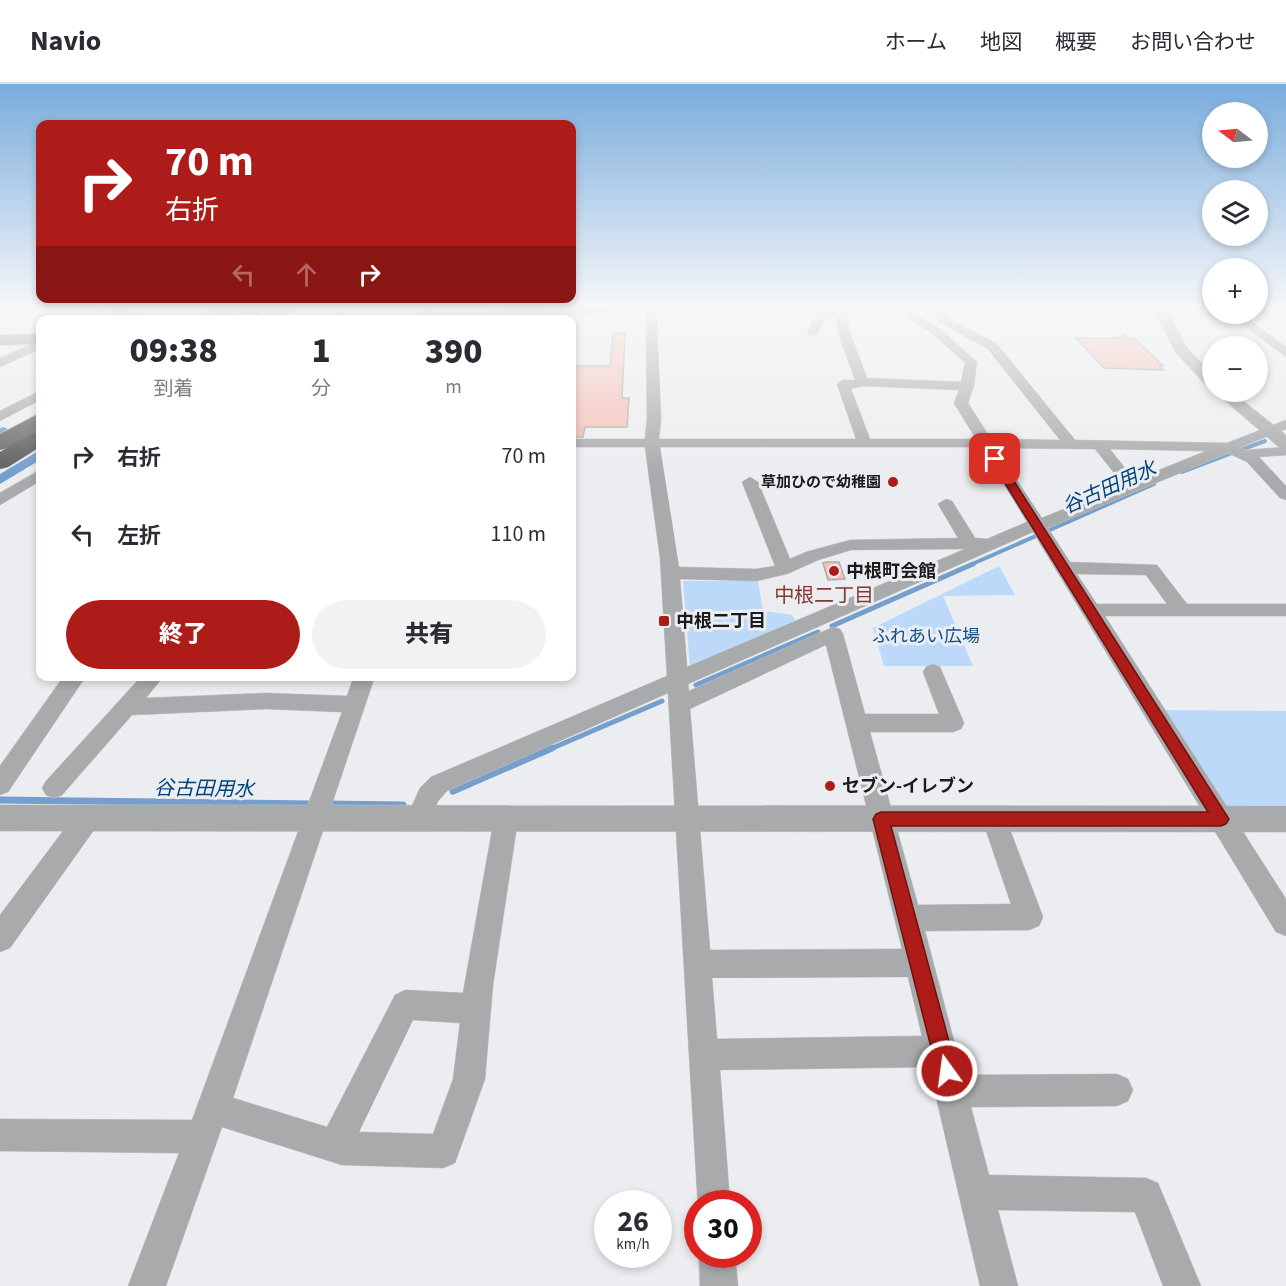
<!DOCTYPE html>
<html lang="ja">
<meta charset="utf-8">
<style>
:root{--surface:#fff;--page:#f2f2f3;--text:#2b2b33;--muted:#7c7c81;--line:#e1e1e2;--accent:#ad1c18}
body{margin:0;font-family:"Source Sans 3","Noto Sans JP",sans-serif;background:var(--page);color:var(--text);height:100vh;display:flex;flex-direction:column;font-size:22px;white-space:nowrap}
*{box-sizing:border-box;margin:0}
p{font-size:20px;color:var(--muted)}
.icon{flex:none;width:33px;height:33px;fill:none;stroke:currentColor;stroke-width:2;stroke-linecap:round;stroke-linejoin:round}
.map{position:relative;flex:1;overflow:hidden}
.drawer{position:absolute;left:36px;top:231px;width:540px;height:366px;display:flex;flex-direction:column;background:var(--surface);border-radius:12px;box-shadow:0 3px 9px #0003}
.drawer>*{flex:none}
.banner{position:absolute;left:36px;top:36px;width:540px;height:183px;border-radius:12px;box-shadow:0 3px 9px #0003;background:#ad1c18;color:#fff;overflow:hidden}
.needle{width:39px;rotate:286deg}
.buttons{position:absolute;left:1202px;top:18px;display:grid;gap:12px}
.buttons a{display:grid;place-items:center;width:66px;height:66px;border-radius:50%;background:var(--surface);box-shadow:0 3px 9px #0003;font-size:30px}
.speed{position:absolute;left:594px;top:1106px;display:flex;gap:12px;font-size:30px;font-weight:700;text-align:center}
.speed>*{display:grid;place-content:center;width:78px;height:78px;border-radius:50%;background:var(--surface);box-shadow:0 3px 9px #0003;line-height:1}
.speed small{font-size:15px;font-weight:400}
.speed .limit{border:9px solid #d22;background:#fff;color:#111}
.pin{position:absolute;display:grid;place-items:center;width:51px;height:51px;color:#fff;margin:-26px;border-radius:12px;box-shadow:0 3px 9px #0006}
.me{position:absolute;width:66px;margin:-33px;rotate:346deg;stroke-linejoin:round;filter:drop-shadow(0 0 4px #0008)}
.turn{display:flex;align-items:center;gap:21px;height:126px;padding:0 30px;font-size:27px}
.turn .icon{width:78px;height:78px;stroke-width:2.5}
.turn b{display:block;font-size:42px;line-height:51px}
.lanes{display:flex;align-items:center;height:57px;padding:0 30px;background:#0003;justify-content:center;gap:30px;direction:ltr}
.lanes .off{opacity:.35}
.eta{display:flex;justify-content:space-evenly;align-items:center;height:102px;text-align:center}
.eta b{font-size:36px;font-weight:800;line-height:42px}
.cta{display:flex;gap:12px;margin-top:auto;padding:12px 30px}
.cta a{flex:1;height:69px;border-radius:36px;background:var(--accent);color:#fff;font-size:24px;font-weight:800;line-height:69px;text-align:center}
.cta a+a{background:var(--page);color:var(--text)}
ul{padding:0;list-style:none}
li{display:flex;align-items:center;gap:18px;height:78px;padding:0 30px}
li div{flex:1}
li b{display:block;font-size:22px}
li em{font-style:normal}
header{display:flex;align-items:center;gap:36px;box-sizing:border-box;height:84px;padding:0 30px;background:var(--surface);border-bottom:2px solid var(--line)}
header strong{font-size:28px}
nav{display:flex;gap:33px;margin-inline-start:auto;font-size:21px}
.map>svg:first-child{display:block}
.green{fill:#bcd9fa}
.lines{fill:none;stroke-linecap:round;stroke-linejoin:round}
.stream-far2{stroke:#749fcd;stroke-width:4}
.stream-far1{stroke:#749fcd;stroke-width:5}
.stream{stroke:#749fcd;stroke-width:7}
.canal{fill:#749fcd;fill-rule:evenodd}
.building{fill:#f6beb5;stroke:#afacab;stroke-width:1.5}
.minor-casing{stroke:#c5c7ca;stroke-width:1}
.tertiary-casing{stroke:#c5c7ca;stroke-width:1}
.secondary-casing{stroke:#c5c7ca;stroke-width:2}
.trunk-casing{stroke:#c5c7ca;stroke-width:1}
.motorway-casing{stroke:#c5c7ca;stroke-width:1}
.minor{fill:#a9aaab;fill-rule:evenodd}
.tertiary{fill:#a9aaab;fill-rule:evenodd}
.secondary{fill:#88898b;fill-rule:evenodd}
.trunk{fill:#66686a;fill-rule:evenodd}
.motorway{fill:#5c5e60;fill-rule:evenodd}
.route{fill:#ad1c18;stroke:#701210;stroke-width:1.5}
.poi-dot{fill:#ad1c18;stroke:#ebedf0;stroke-width:2}
.labels{text-anchor:middle;stroke-width:6;stroke-linejoin:round;paint-order:stroke}
.far-poi-label{font-size:15px;font-weight:bold;fill:#1a1b1c;stroke:#ebedf0;text-anchor:end}
.poi-label{font-size:18px;font-weight:bold;fill:#1a1b1c;stroke:#ebedf0;text-anchor:start}
.park-label{font-size:18px;fill:#12508a;stroke:#ebedf0}
.water-label{font-size:20px;font-style:italic;fill:#00437c;stroke:#ebedf0}
.neighbourhood-label{font-size:20px;fill:#813a32;stroke:#ebedf0}
</style>
<header>
<strong>Navio</strong>
<nav><a>ホーム</a><a>地図</a><a>概要</a><a>お問い合わせ</a></nav>
</header>
<div class="map">
<svg width="1286" height="1202" viewBox="0 0 1286 1202">
<rect width="100%" height="100%" fill="#ebedf0"/>
<g class="green">
<polygon points="999,482 1015,511 943,512 973,582 884,582 873,544"/>
<polygon points="683,497 758,497 763,527 792,531 796,537 690,583"/>
<polygon points="1160,626 1286,627 1286,722 1224,722"/>
</g>
<g class="lines">
<g class="stream-far2">
<polyline points="1243,365 1265,357"/>
<polyline points="1182,388 1235,368"/>
<polyline points="970,481 1154,400"/>
</g>
<g class="stream-far1">
<polyline points="832,542 973,480"/>
<polyline points="696,601 818,548"/>
<polyline points="548,666 662,617"/>
</g>
<g class="stream">
<polyline points="453,707 552,664"/>
<polyline points="0,716 313,720"/>
<polyline points="326,720 403,721"/>
</g>
<g class="canal">
<polygon points="233,222 247,222 229,232 221,232 221,228"/>
<polygon points="294,222 307,222 297,229 289,229 288,227"/>
<polygon points="4,343 11,347 0,353 0,344"/>
<polygon points="40,366 40,376 0,400 0,390"/>
</g>
</g>
<g class="building">
<polygon points="613,249 625,249 622,314 629,314 627,343 585,343 583,353 572,353 572,282 610,282"/>
<polygon points="1123,250 1129,254 1134,254 1163,282 1159,282 1163,286 1104,284 1076,254 1119,254"/>
<polygon points="826,478 839,478 845,495 828,496 823,479"/>
</g>
<g class="lines">
<defs>
<g id="minor">
<polygon points="87,222 111,222 169,236 144,236"/>
<polygon points="215,222 229,222 205,236 190,236"/>
<polygon points="342,222 353,222 344,236 333,236"/>
<polygon points="426,222 438,222 422,236 411,236"/>
<path d="M646 222H656L661 334 659 355H856L837 300 843 296H855L838 249 836 232H826L817 251H809L807 249 818 226 835 225V222H846L850 249 867 294 961 298 965 279 932 249 907 233 900 222H911L915 229 940 245 977 278 974 302 968 319 991 355 1060 356 988 265 939 238 927 222H938L947 234 996 259 1075 356 1227 359 1286 336V345L1241 363 1245 366 1286 363V371L1259 373 1286 402V416L1280 414 1247 378 1228 369 1048 444 1070 478 1157 481 1187 520H1286V532H1105L1286 815V852L1276 848 1033 448 688 600 689 607 833 543 840 545 843 550 865 630H939L923 588 926 583 933 580 940 583 964 639 961 645 953 648H870L918 821 1011 820 982 735 985 727 994 724 1003 727 1006 735 1043 833 1039 842 1029 846 925 847 963 991 1117 990 1128 995 1133 1006 1128 1017 1117 1022 971 1023 989 1091 1146 1094 1158 1099 1201 1202H1163L1135 1128 998 1126 1018 1202H980L929 983 720 986 730 1119H698V1124L668 609 447 707 438 717 427 743 418 746 409 743 406 735 420 704 431 693 667 592 660 474 645 363H572V355H645L647 334ZM863 302 959 306 954 319 976 355H870L851 305ZM660 363H981L1027 438 987 455 975 454 952 417 946 415 938 420 958 454 850 456 806 468 790 475 758 398 750 393 742 398 775 482 756 485 679 483ZM996 364 1095 365 1115 390 1135 396 1042 434ZM1110 365 1206 367 1149 390 1125 384ZM965 465 687 583 680 495 756 497 787 490 818 476 851 466ZM1077 490 1146 491 1167 520H1097ZM826 561 902 865 710 866 690 625ZM908 893 922 952 717 955 712 894Z"/>
<polygon points="1286,224 1286,230 1253,230 1257,230 1257,225"/>
<polygon points="1237,230 1248,230 1246,233 1286,263 1286,273 1235,235 1233,233"/>
<polygon points="36,258 40,258 40,265 0,283 0,274"/>
<polygon points="40,307 40,316 0,337 0,327"/>
<polygon points="40,386 40,397 0,421 0,409"/>
<polygon points="64,592 86,592 8,708 0,711 0,682"/>
<path d="M138 592 163 593 146 614 266 609 347 612 354 592H375L233 1014 327 1043 395 911 405 906 463 909 494 735 497 727 506 724 515 727 518 735 493 901 485 995 455 1079 443 1084 342 1081 222 1043 166 1202H128L179 1069 0 1067V1035L192 1036 342 628 266 625 132 631 62 711 54 714 46 711 42 704 46 697 139 595ZM413 936 460 939 453 995 433 1050 359 1048Z"/>
<polygon points="87,724 96,727 99,735 96,743 10,864 0,868 0,831 78,727"/>
<polygon points="699,1170 735,1170 738,1202 700,1202"/>
</g>
<g id="tertiary">
<polygon points="1152,222 1165,222 1187,264 1212,289 1212,303 1206,301 1176,269"/>
<polygon points="1215,308 1232,308 1286,351 1286,365 1280,364"/>
<polygon points="0,721 1286,722 1286,748 0,747"/>
</g>
<g id="secondary">
<polygon points="571,222 631,222 624,226 525,236 381,236 388,231 525,226"/>
<polygon points="40,250 40,260 0,261 0,251"/>
</g>
<g id="trunk">
<polygon points="276,222 297,222 278,236 255,236"/>
<polygon points="40,329 40,345 8,364 0,366 0,350"/>
</g>
<g id="motorway">
<polygon points="249,222 271,222 251,236 228,236"/>
<polygon points="40,347 40,363 8,383 0,385 0,368 32,349"/>
</g>
</defs>
<use href="#minor" class="minor-casing"/>
<use href="#tertiary" class="tertiary-casing"/>
<use href="#secondary" class="secondary-casing"/>
<use href="#trunk" class="trunk-casing"/>
<use href="#motorway" class="motorway-casing"/>
<use href="#minor" class="minor"/>
<use href="#tertiary" class="tertiary"/>
<use href="#secondary" class="secondary"/>
<use href="#trunk" class="trunk"/>
<use href="#motorway" class="motorway"/>
</g>
<linearGradient id="sky" x2="0" y2="1"><stop stop-color="#79acdd"/><stop offset="0.57" stop-color="#f6f7f8"/><stop offset="1" stop-color="#f6f7f8" stop-opacity="0"/></linearGradient>
<rect width="1286" height="391" fill="url(#sky)"/>
<polygon class="route" points="995,372 1000,375 1229,735 1226,740 1221,742 891,742 957,987 954,994 947,997 940,994 937,987 873,735 876,730 881,728 1208,728 990,375"/>
<g class="poi-dot">
<circle cx="893" cy="398" r="6"/>
<circle cx="834" cy="487" r="6"/>
<rect x="658" y="531" width="12" height="12" rx="3"/>
<circle cx="830" cy="702" r="6"/>
</g>
<g class="labels">
<g class="far-poi-label">
<text x="881" y="403">草加ひので幼稚園</text>
</g>
<g class="poi-label">
<text x="846" y="493">中根町会館</text>
<text x="676" y="543">中根二丁目</text>
<text x="842" y="708">セブン-イレブン</text>
</g>
<g class="park-label">
<text x="926" y="558">ふれあい広場</text>
</g>
<g class="water-label">
<text transform="translate(1109 403) rotate(-24)" y="7">谷古田用水</text>
<text transform="translate(204 704) rotate(1)" y="7">谷古田用水</text>
</g>
<g class="neighbourhood-label">
<text x="824" y="518">中根二丁目</text>
</g>
</g>
</svg>
<div class="buttons">
<a><svg class="needle" viewBox="-14 -14 28 28"><path d="M0-13l5 13h-10z" fill="#e53935"/><path d="M0 13l5-13h-10z" fill="#7c7c81"/></svg></a>
<a><svg class="icon" aria-label="layers" viewBox="0 0 24 24"><path d="M12 4l9 5-9 5-9-5zM3 14l9 5 9-5"/></svg></a>
<a>+</a>
<a>−</a>
</div>
<div class="speed"><div>26<small>km/h</small></div><div class="limit">30</div></div>
<div class="pin" style="left:995px;top:375px;background:#d93025"><svg class="icon" aria-label="arrive" viewBox="0 0 24 24"><path d="M6 21V4h12l-3 4 3 4H6"/></svg></div>
<svg class="me" style="left:947px;top:987px" viewBox="-20 -20 40 40"><circle r="17" fill="#ad1c18" stroke="#fff" stroke-width="3"/><path d="M0-11L8 9 0 5-8 9z" fill="#fff"/></svg>
<div class="banner">
<div class="turn"><svg class="icon" aria-label="right" viewBox="0 0 24 24"><path d="M7 20v-9h11M14 6l5 5-5 5"/></svg><div><b>70 m</b>右折</div></div>
<div class="lanes"><svg class="icon off" aria-label="left" viewBox="0 0 24 24"><path d="M17 20v-9H6M10 6l-5 5 5 5"/></svg><svg class="icon off" aria-label="ahead" viewBox="0 0 24 24"><path d="M12 20V5M6 11l6-6 6 6"/></svg><svg class="icon" aria-label="right" viewBox="0 0 24 24"><path d="M7 20v-9h11M14 6l5 5-5 5"/></svg></div>
</div>
<section class="drawer">
<div class="eta">
<div><b>09:38</b><p>到着</p></div>
<div><b>1</b><p>分</p></div>
<div><b>390</b><p>m</p></div>
</div>
<ul>
<li><svg class="icon" aria-label="right" viewBox="0 0 24 24"><path d="M7 20v-9h11M14 6l5 5-5 5"/></svg><div><b>右折</b></div><em>70 m</em></li>
<li><svg class="icon" aria-label="left" viewBox="0 0 24 24"><path d="M17 20v-9H6M10 6l-5 5 5 5"/></svg><div><b>左折</b></div><em>110 m</em></li>
</ul>
<div class="cta"><a>終了</a><a>共有</a></div>
</section>
</div>
